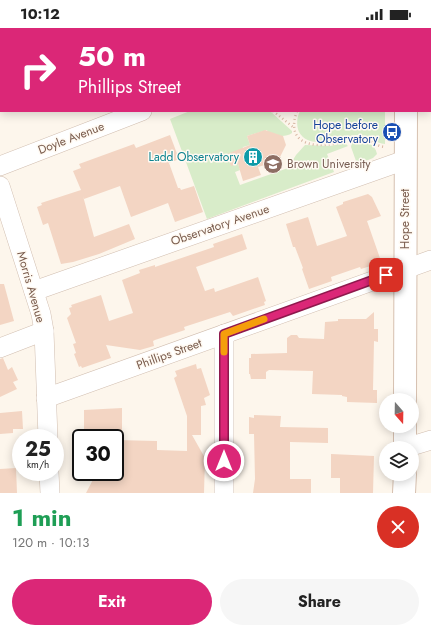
<!DOCTYPE html>
<meta charset="utf-8">
<style>
:root{--surface:#fff;--page:#f6f6f6;--text:#222;--muted:#767676;--accent:#db2777}
body{margin:0;font-family:Jost,sans-serif;background:var(--page);color:var(--text);height:100vh;display:flex;flex-direction:column;font-size:15px;white-space:nowrap}
*{box-sizing:border-box;margin:0}
p{font-size:13px;color:var(--muted)}
.icon{flex:none;width:22px;height:22px;fill:none;stroke:currentColor;stroke-width:2;stroke-linecap:round;stroke-linejoin:round}
.map{position:relative;height:465px;overflow:hidden}
.panel{display:flex;flex-direction:column;background:var(--surface);flex:1}
.panel>*{flex:none}
.top-card{position:absolute;left:0px;top:0px;width:431px;height:84px;box-shadow:0 2px 10px #0003;background:#db2777;color:#fff;overflow:hidden}
.needle{width:26px;rotate:160deg}
.buttons{position:absolute;left:379px;top:365px;display:grid;gap:8px}
.buttons a{display:grid;place-items:center;width:40px;height:40px;border-radius:50%;background:var(--surface);box-shadow:0 2px 10px #0003;font-size:20px}
.speed{position:absolute;left:12px;top:401px;display:flex;gap:8px;font-size:20px;font-weight:700;text-align:center}
.speed>*{display:grid;place-content:center;width:52px;height:52px;border-radius:50%;background:var(--surface);box-shadow:0 2px 10px #0003;line-height:1}
.speed small{font-size:10px;font-weight:400}
.speed .limit{border:2px solid #111;border-radius:6px;background:#fff;color:#111}
.pin{position:absolute;display:grid;place-items:center;width:34px;height:34px;color:#fff;margin:-17px;border-radius:8px;box-shadow:0 2px 6px #0006}
.me{position:absolute;width:44px;margin:-22px;rotate:0deg;stroke-linejoin:round;filter:drop-shadow(0 0 3px #0008)}
.turn{display:flex;align-items:center;gap:14px;height:84px;padding:0 12px;font-size:18px}
.turn .icon{width:52px;height:52px;stroke-width:2.5}
.turn b{display:block;font-size:28px;line-height:34px}
.round{display:grid;place-items:center;flex:none;width:42px;height:42px;border-radius:21px;background:var(--page)}
.summary{display:flex;align-items:center;justify-content:space-between;height:68px;padding:0 12px}
h1{font-size:24px;font-weight:700;line-height:30px;color:#1e9e55}
.primary-button{display:flex;gap:8px;margin-top:auto;padding:8px 12px}
.primary-button a{flex:1;height:46px;border-radius:24px;background:var(--accent);color:#fff;font-size:16px;font-weight:700;line-height:46px;text-align:center}
.primary-button a+a{background:var(--page);color:var(--text)}
.status{display:flex;justify-content:space-between;align-items:center;height:28px;padding:0 20px;background:var(--surface);direction:ltr}
.status svg{height:11px;fill:currentColor}
.map>svg:first-child{display:block}
.green{fill:#d8ecc9}
.building{fill:#f3d5c3}
.lines{fill:none;stroke-linecap:round;stroke-linejoin:round}
.minor-casing{stroke:#d1beb0;stroke-width:20}
.secondary-casing{stroke:#d6c0b0;stroke-width:24}
.path{stroke:#d9b8a5;stroke-width:2.5;stroke-dasharray:1 3;stroke-linecap:butt}
.minor{stroke:#fff;stroke-width:19}
.secondary{stroke:#fff;stroke-width:22}
.route-casing{stroke:#8e194d;stroke-width:10}
.route{stroke:#db2777;stroke-width:7}
.slow{stroke:#f59e0b;stroke-width:7}
.labels{text-anchor:middle;stroke-width:3;stroke-linejoin:round;paint-order:stroke}
.transit-label{font-size:12px;fill:#164399;stroke:#fffaf3;text-anchor:end}
.street-label{font-size:12px;fill:#7a5c4d;stroke:#fffaf3}
.culture-label{font-size:12px;fill:#0d838f;stroke:#fffaf3;text-anchor:end}
.education-label{font-size:12px;fill:#785e54;stroke:#fffaf3;text-anchor:start}
</style>
<div class="status"><b>10:12</b><svg viewBox="0 0 49 12"><path d="M0 12V9h3v3zM5 12V6h3v6zM10 12V3h3v9zM15 12V0h3v12zM26 1h20v11H26zM47 4h2v5h-2z"/></svg></div>
<div class="map">
<svg width="431" height="465" viewBox="0 0 431 465">
<rect width="100%" height="100%" fill="#fdf6ec"/>
<g class="green">
<path d="M190 83H270L292 103V105C285 110 277 107 269 107L267 102 247 108 250 117 243 119 238 136 240 142 235 144 240 157 288 140 296 127 305 117 330 118 345 115 348 118 327 126 334 144 207 191 170 91Z"/>
<path d="M300 83H385V116C376 116 370 107 360 107 343 106 311 125 299 104 296 97 297 89 300 83Z"/>
<path d="M358 113C366 113 375 116 377 126L373 130 363 134 356 133 351 119 352 114Z"/>
</g>
<g class="building">
<polygon points="265,102 283,108 286,117 278,133 258,139 261,147 243,153 238,136 231,138 227,126 250,117 247,108"/>
<polygon points="170,107 179,131 169,135 178,160 180,160 181,162 194,158 203,184 175,194 168,175 131,189 120,158 84,171 83,168 94,209 129,196 135,211 99,226 73,234 61,236 48,195 43,197 37,179 42,177 41,175 81,162 73,143 81,140 79,136 134,116 136,120"/>
<polygon points="368,166 372,169 381,188 367,193 381,233 380,235 361,241 360,239 331,249 332,253 309,261 302,241 303,240 295,219 293,219 286,196 308,189 317,218 347,208 336,179 343,176 343,174"/>
<polygon points="242,206 247,221 196,239 205,263 214,260 215,264 258,249 266,273 264,274 265,277 233,288 230,284 184,299 185,302 155,312 153,313 154,318 140,322 106,317 111,330 82,340 81,338 79,339 74,326 76,325 73,316 76,315 67,290 71,286 69,280 72,279 71,277 101,267 109,293 133,285 122,252 140,245 139,242 155,237 155,239 214,219 213,216"/>
<polygon points="0,256 4,256 14,293 0,297"/>
<polygon points="374,284 374,301 378,301 378,314 374,313 373,362 377,362 377,375 347,374 347,369 342,368 342,367 312,366 313,343 269,342 266,344 266,351 251,351 250,346 249,346 249,330 251,330 251,326 287,325 287,310 291,307 297,307 299,310 324,311 325,294 338,293 338,291 366,291"/>
<polygon points="3,330 8,342 12,339 18,352 13,354 17,361 0,369 0,331"/>
<polygon points="196,336 197,341 201,340 210,367 204,370 206,377 201,378 201,407 192,407 205,430 204,465 86,465 97,444 115,444 115,412 157,413 157,422 187,423 187,388 174,350 177,348 175,343"/>
<polygon points="122,380 122,410 109,410 109,407 84,406 84,382"/>
<polygon points="22,383 23,401 13,401 13,405 0,406 0,385"/>
<polygon points="254,387 281,388 280,399 328,400 328,415 290,414 290,451 311,451 311,465 253,465 255,451 254,406 249,406 249,389 254,390"/>
<polygon points="331,426 374,428 373,465 340,465 340,450 331,450"/>
<polygon points="16,440 17,465 0,465 0,441"/>
</g>
<g class="lines">
<defs>
<g id="minor">
<polyline points="0,0 1,0"/>
<polyline points="342,1 345,0"/>
<polyline points="0,138 142,83"/>
<polyline points="0,158 41,286 44,303 48,410"/>
<polyline points="34,263 405,132"/>
<polyline points="0,320 44,303"/>
<polyline points="46,370 431,232"/>
<polyline points="405,420 431,412"/>
<polyline points="49,444 50,465"/>
<polyline points="224,465 224,306"/>
</g>
<g id="secondary">
<polyline points="406,1 406,0"/>
<polyline points="405,372 406,83"/>
<polyline points="405,398 405,420"/>
<polyline points="404,465 405,446"/>
</g>
</defs>
<use href="#minor" class="minor-casing"/>
<use href="#secondary" class="secondary-casing"/>
<g class="path">
<polyline points="273,83 293,99"/>
<path d="M297 83C286 113 308 120 333 116 342 114 349 110 358 110 369 109 375 119 386 119"/>
</g>
<use href="#minor" class="minor"/>
<use href="#secondary" class="secondary"/>
</g>
<g class="lines">
<defs>
<polyline id="route" points="224,433 224,306 386,247"/>
</defs>
<use href="#route" class="route-casing"/>
<use href="#route" class="route"/>
<polyline class="slow" points="224,324 224,306 264,291"/>
</g>
<defs>
<symbol id="bus-disc" viewBox="-11 -11 22 22"><circle r="9.5" fill="#1a4fb4" stroke="#fffaf3"/><path d="M-5-6H5V4H4V6H2V4H-2V6H-4V4H-5ZM-3.5-4V0h7V-4ZM-3.5 1.2v1.5H-2V1.2ZM2 1.2v1.5H3.5V1.2Z" fill="#fff"/></symbol>
<symbol id="building-disc" viewBox="-11 -11 22 22"><circle r="9.5" fill="#0f9aa8" stroke="#fffaf3"/><path d="M-4-6H4V6H1V3H-1V6H-4ZM-2.5-4.3h1.7v1.8h-1.7ZM.8-4.3h1.7v1.8H.8ZM-2.5-1h1.7V.8h-1.7ZM.8-1h1.7V.8H.8Z" fill="#fff"/></symbol>
<symbol id="university-disc" viewBox="-11 -11 22 22"><circle r="9.5" fill="#8d6e63" stroke="#fffaf3"/><path d="M0-5L7-2L0 1L-7-2ZM-4 1L0 2.5L4 1V4Q0 6-4 4Z" fill="#fff"/></symbol>
</defs>
<g fill-rule="evenodd">
<use href="#bus-disc" x="381" y="93" width="22" height="22"/>
<use href="#building-disc" x="242" y="118" width="22" height="22"/>
<use href="#university-disc" x="262" y="125" width="22" height="22"/>
</g>
<g class="labels">
<g class="transit-label">
<text x="378" y="101">Hope before<tspan x="378" dy="14">Observatory</tspan></text>
</g>
<g class="street-label">
<text transform="translate(71 110) rotate(-21)" y="4">Doyle Avenue</text>
<text transform="translate(405 191) rotate(-90)" y="4">Hope Street</text>
<text transform="translate(220 197) rotate(-19)" y="4">Observatory Avenue</text>
<text transform="translate(31 259) rotate(74)" y="4">Morris Avenue</text>
<text transform="translate(169 326) rotate(-20)" y="4">Phillips Street</text>
</g>
<g class="culture-label">
<text x="239" y="133">Ladd Observatory</text>
</g>
<g class="education-label">
<text x="287" y="140">Brown University</text>
</g>
</g>
</svg>
<div class="buttons">
<a><svg class="needle" viewBox="-14 -14 28 28"><path d="M0-13l5 13h-10z" fill="#e53935"/><path d="M0 13l5-13h-10z" fill="#767676"/></svg></a>
<a><svg class="icon" aria-label="layers" viewBox="0 0 24 24"><path d="M12 4l9 5-9 5-9-5zM3 14l9 5 9-5"/></svg></a>
</div>
<div class="speed"><div>25<small>km/h</small></div><div class="limit">30</div></div>
<div class="pin" style="left:386px;top:247px;background:#d93025"><svg class="icon" aria-label="arrive" viewBox="0 0 24 24"><path d="M6 21V4h12l-3 4 3 4H6"/></svg></div>
<svg class="me" style="left:224px;top:433px" viewBox="-20 -20 40 40"><circle r="17" fill="#db2777" stroke="#fff" stroke-width="3"/><path d="M0-11L8 9 0 5-8 9z" fill="#fff"/></svg>
<div class="top-card">
<div class="turn"><svg class="icon" aria-label="right" viewBox="0 0 24 24"><path d="M7 20v-9h11M14 6l5 5-5 5"/></svg><div><b>50 m</b>Phillips Street</div></div>
</div>
</div>
<section class="panel">
<div class="summary"><div><h1>1 min</h1><p>120 m · 10:13</p></div><a class="round" style="background:#d93025;color:#fff"><svg class="icon" aria-label="close" viewBox="0 0 24 24"><path d="M6 6l12 12M18 6L6 18"/></svg></a></div>
<div class="primary-button"><a>Exit</a><a>Share</a></div>
</section>
